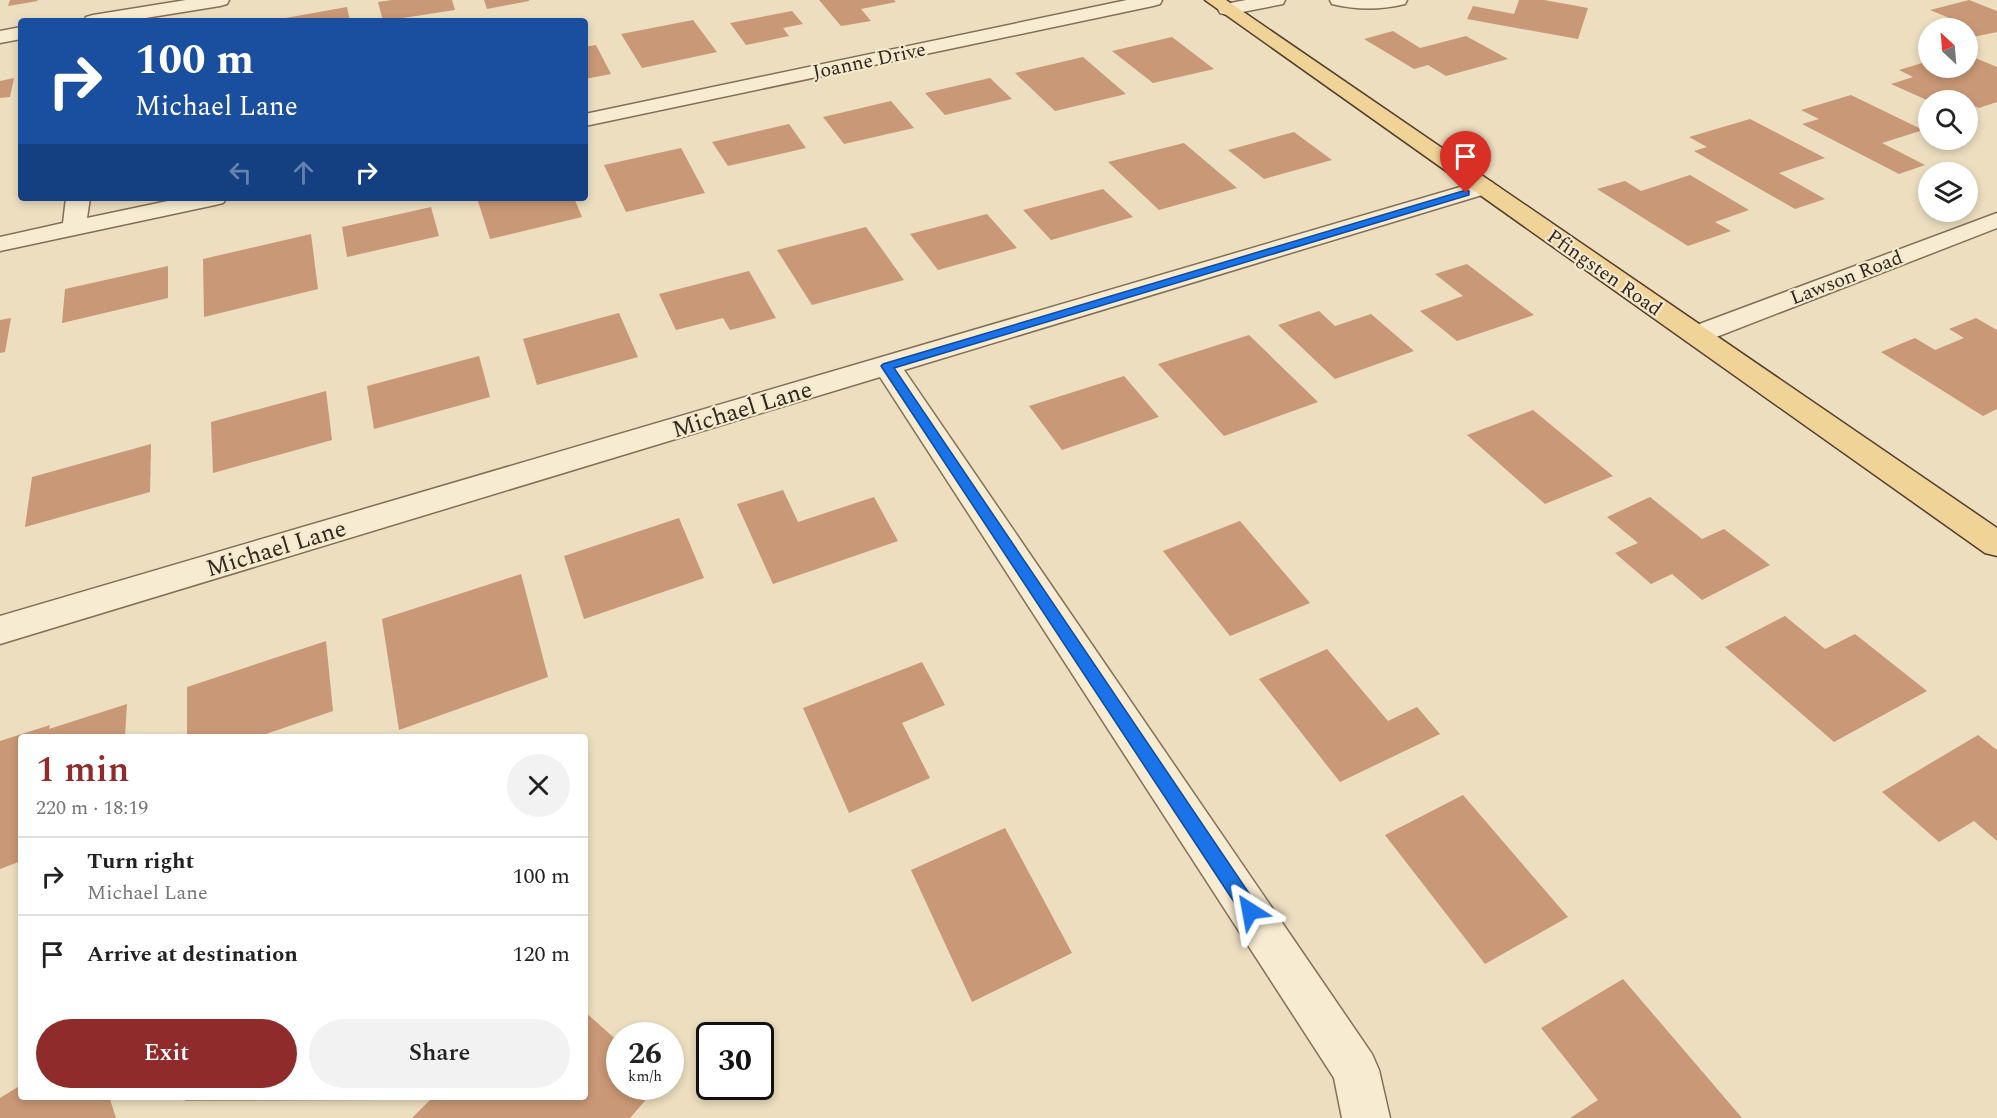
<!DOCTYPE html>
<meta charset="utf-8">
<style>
:root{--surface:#fff;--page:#f2f2f2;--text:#222;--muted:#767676;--line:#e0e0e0;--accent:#902b2b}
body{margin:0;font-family:Spectral,serif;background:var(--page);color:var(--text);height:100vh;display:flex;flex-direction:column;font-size:22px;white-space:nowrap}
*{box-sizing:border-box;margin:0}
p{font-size:20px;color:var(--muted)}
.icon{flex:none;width:33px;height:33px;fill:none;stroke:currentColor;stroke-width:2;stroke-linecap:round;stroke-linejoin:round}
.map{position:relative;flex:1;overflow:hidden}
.sheet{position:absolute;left:18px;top:734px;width:570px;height:366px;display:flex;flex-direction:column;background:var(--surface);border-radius:6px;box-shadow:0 3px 9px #0003}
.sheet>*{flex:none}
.hud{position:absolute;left:18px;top:18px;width:570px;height:183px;border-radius:6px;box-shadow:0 3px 9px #0003;background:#1a4fa0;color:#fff;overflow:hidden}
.needle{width:39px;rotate:334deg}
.fabs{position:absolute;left:1918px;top:18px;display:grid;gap:12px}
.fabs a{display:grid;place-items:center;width:60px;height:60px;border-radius:50%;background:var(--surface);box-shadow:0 3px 9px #0003;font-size:30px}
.speed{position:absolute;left:606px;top:1022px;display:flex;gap:12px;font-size:30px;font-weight:700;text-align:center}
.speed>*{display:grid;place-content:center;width:78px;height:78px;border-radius:50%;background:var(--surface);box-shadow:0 3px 9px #0003;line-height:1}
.speed small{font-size:15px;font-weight:400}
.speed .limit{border:3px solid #111;border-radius:9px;background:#fff;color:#111}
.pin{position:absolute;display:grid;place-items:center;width:51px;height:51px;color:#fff;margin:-62px -26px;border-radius:50% 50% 50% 0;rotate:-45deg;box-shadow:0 0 6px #0007}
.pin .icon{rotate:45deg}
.me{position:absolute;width:66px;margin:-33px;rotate:326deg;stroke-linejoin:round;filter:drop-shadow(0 0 4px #0008)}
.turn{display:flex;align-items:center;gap:21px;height:126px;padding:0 18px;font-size:27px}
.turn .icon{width:78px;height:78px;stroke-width:2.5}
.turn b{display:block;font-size:42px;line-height:51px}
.lanes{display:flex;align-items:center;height:57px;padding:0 18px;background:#0003;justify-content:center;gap:30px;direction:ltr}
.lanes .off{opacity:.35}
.round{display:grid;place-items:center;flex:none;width:63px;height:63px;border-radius:32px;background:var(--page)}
.headline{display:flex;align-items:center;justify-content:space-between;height:102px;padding:0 18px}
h1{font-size:36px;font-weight:600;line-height:45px;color:var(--accent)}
.cta{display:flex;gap:12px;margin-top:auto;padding:12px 18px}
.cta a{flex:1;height:69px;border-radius:36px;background:var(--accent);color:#fff;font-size:24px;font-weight:600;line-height:69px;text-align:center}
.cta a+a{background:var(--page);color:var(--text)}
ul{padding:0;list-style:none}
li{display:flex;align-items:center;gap:18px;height:78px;padding:0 18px;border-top:2px solid var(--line)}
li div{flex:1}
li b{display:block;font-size:22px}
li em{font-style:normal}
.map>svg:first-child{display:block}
.building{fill:#c99876}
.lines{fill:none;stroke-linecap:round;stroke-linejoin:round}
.minor-casing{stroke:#836f58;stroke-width:3}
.major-casing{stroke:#513e2d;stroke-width:3}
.minor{fill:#f7ecd1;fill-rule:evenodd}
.major{fill:#efd397;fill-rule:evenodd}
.route{fill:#1a73e8;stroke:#114b97;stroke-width:1.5}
.labels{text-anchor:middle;stroke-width:4.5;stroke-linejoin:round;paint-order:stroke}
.far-street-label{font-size:20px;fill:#33271c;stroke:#f3e9ce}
.street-label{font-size:24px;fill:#33271c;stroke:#f3e9ce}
</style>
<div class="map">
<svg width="1997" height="1118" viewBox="0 0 1997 1118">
<rect width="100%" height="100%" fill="#ecdebf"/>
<g class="building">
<polygon points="10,0 37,0 38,1 8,6"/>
<polygon points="392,0 452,0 455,10 383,21 378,2"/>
<polygon points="484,0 529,0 529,1 487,9"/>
<polygon points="819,0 894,0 896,2 861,9 871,21 841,26"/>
<polygon points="1519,0 1544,0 1588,8 1578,39 1467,19 1473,6 1514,14"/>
<polygon points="1969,0 1997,11 1997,32 1973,37 1968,34 1968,28 1954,28 1939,22 1952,19 1930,10"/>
<polygon points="347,7 350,21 274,21 274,20"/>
<polygon points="792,11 803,24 783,28 789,36 746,45 730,23"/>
<polygon points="693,20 717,52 642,68 621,34"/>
<polygon points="1393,31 1420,48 1466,36 1508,59 1446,76 1428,65 1414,69 1364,39"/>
<polygon points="1172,37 1214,69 1153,83 1112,51"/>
<polygon points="596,45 611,74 585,79 585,47"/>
<polygon points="1968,55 1997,67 1997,102 1979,108 1968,103 1968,100 1929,101 1891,84 1913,77 1899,70 1929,61 1929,68 1968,68"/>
<polygon points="1083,57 1126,94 1055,111 1015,73"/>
<polygon points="14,78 10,97 0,98 0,81"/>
<polygon points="990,78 1012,99 945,115 925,93"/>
<polygon points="1851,95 1923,130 1882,143 1925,165 1899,174 1802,124 1819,119 1801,110"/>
<polygon points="891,101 914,128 844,144 823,117"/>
<polygon points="1750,119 1825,158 1779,173 1825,199 1795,209 1694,151 1707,147 1689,137"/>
<polygon points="789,124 806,148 728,166 712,142"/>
<polygon points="1294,132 1332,160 1264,179 1228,150"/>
<polygon points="1184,143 1237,188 1159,210 1108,162"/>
<polygon points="681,148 705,193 626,212 604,165"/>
<polygon points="1690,175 1749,210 1715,222 1731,231 1688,246 1597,189 1625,181 1641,191"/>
<polygon points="1103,189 1133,217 1051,240 1023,210"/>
<polygon points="477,198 574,198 582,217 490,239"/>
<polygon points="431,207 439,236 347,257 342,227"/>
<polygon points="987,214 1017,248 938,270 910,234"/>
<polygon points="866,227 904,280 812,305 777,250"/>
<polygon points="311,234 318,289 204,317 203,259"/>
<polygon points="1467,264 1534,315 1457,341 1420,311 1463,296 1435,274"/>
<polygon points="168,266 168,298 62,323 65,289"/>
<polygon points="749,271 776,318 730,330 723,318 676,330 659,294"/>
<polygon points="1319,311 1335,326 1371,314 1414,351 1335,379 1278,325"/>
<polygon points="619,313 638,357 537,385 523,339"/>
<polygon points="11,318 5,352 0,353 0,320"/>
<polygon points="1976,318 1997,330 1997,409 1983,416 1881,352 1915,338 1935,350 1964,338 1949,329"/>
<polygon points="1249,335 1318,402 1224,436 1158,364"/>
<polygon points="479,356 490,397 374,429 367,386"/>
<polygon points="1124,376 1159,417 1062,450 1029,406"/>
<polygon points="326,391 332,440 213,473 211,422"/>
<polygon points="1533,410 1613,476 1545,504 1467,435"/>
<polygon points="151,444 150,492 25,527 32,477"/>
<polygon points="783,490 798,522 874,497 898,541 773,584 737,504"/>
<polygon points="1650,497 1702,539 1724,529 1770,565 1702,600 1672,574 1651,584 1615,553 1638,543 1607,517"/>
<polygon points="679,518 704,578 584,619 564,556"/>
<polygon points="1240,521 1310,603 1230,636 1163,551"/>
<polygon points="521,574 548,677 399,730 382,619"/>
<polygon points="1785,616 1825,649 1855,634 1927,691 1834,742 1725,647"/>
<polygon points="326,641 333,711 260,736 187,736 187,687"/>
<polygon points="1327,649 1388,721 1417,707 1440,734 1340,782 1259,679"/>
<polygon points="922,662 945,705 902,723 930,778 849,813 803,708"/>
<polygon points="127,704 125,736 21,736 21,861 0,869 0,741 50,725 49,729"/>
<polygon points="1978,735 1997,750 1997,841 1974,821 1939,842 1882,792"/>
<polygon points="1463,795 1568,917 1485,964 1385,835"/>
<polygon points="1005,828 1072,953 972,1002 911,870"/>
<polygon points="1623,979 1742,1118 1570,1118 1598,1100 1541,1028"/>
<polygon points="585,1012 620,1043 620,1086 658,1086 630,1118 412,1118 434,1096 585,1096"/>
<polygon points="21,1085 21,1096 109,1096 116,1118 0,1118 0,1098"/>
<polygon points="187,1096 379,1096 378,1100 185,1101"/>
</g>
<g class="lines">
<defs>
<g id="minor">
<polygon points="186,0 229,0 227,4 220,6 127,21 84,21 86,17 93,15"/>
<polygon points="1127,0 1162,0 1160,4 1153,6 585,126 585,114"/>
<polygon points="1246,0 1285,0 1283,4 1227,15 1220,13 1218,9 1220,5"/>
<path d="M1330 0H1407L1405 4C1380 10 1357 10 1332 4Z"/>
<polygon points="21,27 21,39 0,43 0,31"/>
<polygon points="1484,180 1492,182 1496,187 1492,192 904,370 1372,1054 1379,1070 1390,1118 1342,1118 1334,1078 880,377 0,644 0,616"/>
<polygon points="66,198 90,198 87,218 182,198 227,198 223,203 215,205 0,251 0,237 63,223"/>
<polygon points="1997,213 1997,228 1706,341 1696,343 1686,341 1682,335 1686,329"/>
</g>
<polygon id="major" points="1205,0 1226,0 1997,528 1997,556 1985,553"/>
</defs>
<use href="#minor" class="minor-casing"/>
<use href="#major" class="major-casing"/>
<use href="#minor" class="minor"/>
<use href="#major" class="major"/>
</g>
<polygon class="route" points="1466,190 1469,191 1469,195 894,368 1257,905 1259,911 1257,917 1250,919 1244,917 881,366 883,364"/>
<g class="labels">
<g class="far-street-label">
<text transform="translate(869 60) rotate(-12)" y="7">Joanne Drive</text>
<text transform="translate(1605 272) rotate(35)" y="7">Pfingsten Road</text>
<text transform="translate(1846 277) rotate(-21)" y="7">Lawson Road</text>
</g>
<g class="street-label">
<text transform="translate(742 409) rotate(-17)" y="8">Michael Lane</text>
<text transform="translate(276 548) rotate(-17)" y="8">Michael Lane</text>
</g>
</g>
</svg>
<div class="fabs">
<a><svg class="needle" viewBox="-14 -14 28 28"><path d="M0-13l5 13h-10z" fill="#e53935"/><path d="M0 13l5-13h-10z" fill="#767676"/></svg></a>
<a><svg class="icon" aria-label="search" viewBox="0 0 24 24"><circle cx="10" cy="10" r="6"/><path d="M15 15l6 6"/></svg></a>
<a><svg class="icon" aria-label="layers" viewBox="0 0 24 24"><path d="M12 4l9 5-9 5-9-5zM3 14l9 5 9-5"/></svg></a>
</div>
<div class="speed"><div>26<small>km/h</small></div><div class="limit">30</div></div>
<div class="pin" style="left:1466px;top:193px;background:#d93025"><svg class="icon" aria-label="arrive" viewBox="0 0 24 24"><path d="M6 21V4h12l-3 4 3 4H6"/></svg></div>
<svg class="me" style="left:1250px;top:911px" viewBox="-20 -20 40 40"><path d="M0-17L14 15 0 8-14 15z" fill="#1a73e8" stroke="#fff" stroke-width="4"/></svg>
<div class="hud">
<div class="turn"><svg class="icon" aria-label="right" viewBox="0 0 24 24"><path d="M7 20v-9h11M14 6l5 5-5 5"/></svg><div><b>100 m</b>Michael Lane</div></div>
<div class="lanes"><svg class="icon off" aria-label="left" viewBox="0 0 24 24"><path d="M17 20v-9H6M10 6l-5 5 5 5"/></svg><svg class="icon off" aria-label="ahead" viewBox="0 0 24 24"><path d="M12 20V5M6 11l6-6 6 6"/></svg><svg class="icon" aria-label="right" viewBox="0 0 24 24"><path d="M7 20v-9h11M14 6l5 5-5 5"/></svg></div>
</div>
<section class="sheet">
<div class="headline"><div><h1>1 min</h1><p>220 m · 18:19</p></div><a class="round"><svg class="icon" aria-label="close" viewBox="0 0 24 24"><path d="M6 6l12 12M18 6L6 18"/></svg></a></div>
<ul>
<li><svg class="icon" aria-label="right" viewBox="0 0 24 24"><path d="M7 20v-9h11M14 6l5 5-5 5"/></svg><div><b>Turn right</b><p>Michael Lane</p></div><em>100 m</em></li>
<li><svg class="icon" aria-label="arrive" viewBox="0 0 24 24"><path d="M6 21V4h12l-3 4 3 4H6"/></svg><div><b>Arrive at destination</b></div><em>120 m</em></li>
</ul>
<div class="cta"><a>Exit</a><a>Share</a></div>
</section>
</div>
